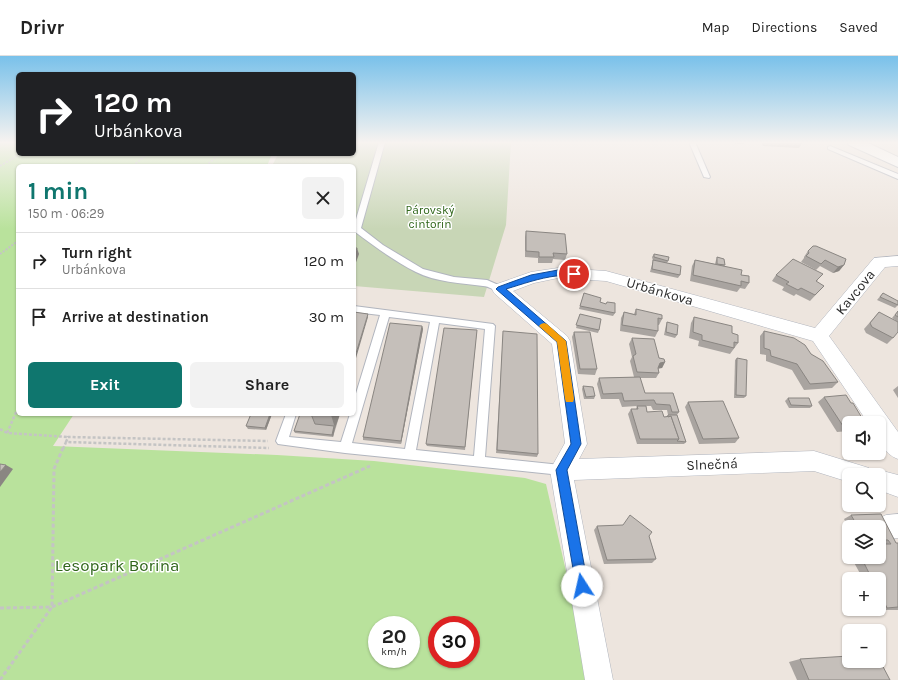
<!DOCTYPE html>
<meta charset="utf-8">
<style>
:root{--surface:#fff;--page:#f2f2f2;--text:#222;--muted:#767676;--line:#e0e0e0;--accent:#0f766e}
body{margin:0;font-family:Karla,sans-serif;background:var(--page);color:var(--text);height:100vh;display:flex;flex-direction:column;font-size:15px;white-space:nowrap}
*{box-sizing:border-box;margin:0}
p{font-size:13px;color:var(--muted)}
.icon{flex:none;width:22px;height:22px;fill:none;stroke:currentColor;stroke-width:2;stroke-linecap:round;stroke-linejoin:round}
.map{position:relative;flex:1;overflow:hidden}
.side{position:absolute;left:16px;top:108px;width:340px;height:252px;display:flex;flex-direction:column;background:var(--surface);border-radius:6px;box-shadow:0 1px 3px #0004}
.side>*{flex:none}
.banner{position:absolute;left:16px;top:16px;width:340px;height:84px;border-radius:6px;box-shadow:0 1px 3px #0004;background:#202124;color:#fff;overflow:hidden}
.controls{position:absolute;left:842px;top:360px;display:grid;gap:8px}
.controls a{display:grid;place-items:center;width:44px;height:44px;border-radius:6px;background:var(--surface);box-shadow:0 1px 3px #0004;font-size:20px}
.speed{position:absolute;left:368px;top:560px;display:flex;gap:8px;font-size:20px;font-weight:700;text-align:center}
.speed>*{display:grid;place-content:center;width:52px;height:52px;border-radius:50%;background:var(--surface);box-shadow:0 1px 3px #0004;line-height:1}
.speed small{font-size:10px;font-weight:400}
.speed .limit{border:6px solid #d22;background:#fff;color:#111}
.pin{position:absolute;display:grid;place-items:center;width:34px;height:34px;color:#fff;margin:-17px;border:2px solid #fff;border-radius:50%;box-shadow:0 1px 4px #0007}
.me{position:absolute;width:44px;margin:-22px;rotate:350deg;stroke-linejoin:round;filter:drop-shadow(0 0 3px #0008)}
.turn{display:flex;align-items:center;gap:14px;height:84px;padding:0 12px;font-size:18px}
.turn .icon{width:52px;height:52px;stroke-width:2.5}
.turn b{display:block;font-size:28px;line-height:34px}
.round{display:grid;place-items:center;flex:none;width:42px;height:42px;border-radius:6px;background:var(--page)}
.head{display:flex;align-items:center;justify-content:space-between;height:68px;padding:0 12px}
h1{font-size:24px;font-weight:700;line-height:30px;color:var(--accent)}
.action{display:flex;gap:8px;margin-top:auto;padding:8px 12px}
.action a{flex:1;height:46px;border-radius:6px;background:var(--accent);color:#fff;font-size:16px;font-weight:700;line-height:46px;text-align:center}
.action a+a{background:var(--page);color:var(--text)}
ul{padding:0;list-style:none}
li{display:flex;align-items:center;gap:12px;height:56px;padding:0 12px;border-top:1px solid var(--line)}
li div{flex:1}
li b{display:block;font-size:15px}
li em{font-style:normal}
header{display:flex;align-items:center;gap:24px;box-sizing:border-box;height:56px;padding:0 20px;background:var(--surface);border-bottom:1px solid var(--line)}
header strong{font-size:19px}
nav{display:flex;gap:22px;margin-inline-start:auto;font-size:14px}
.map>svg:first-child{display:block}
.green{fill:#b9e29c;fill-rule:evenodd}
.cemetery{fill:#c8d6b6}
.lines{fill:none;stroke-linecap:round;stroke-linejoin:round}
.lane-casing{stroke:#b1b5be;stroke-width:2}
.street-casing{stroke:#b1b5be;stroke-width:1}
.secondary-casing{stroke:#b1b5be;stroke-width:2}
.path-far2{stroke:#c4c4c4;stroke-width:2;stroke-dasharray:2 1.5;stroke-linecap:butt}
.path-far1{stroke:#c4c4c4;stroke-width:2.5;stroke-dasharray:3 2;stroke-linecap:butt}
.path{stroke:#c4c4c4;stroke-width:3;stroke-dasharray:4 2.5;stroke-linecap:butt}
.lane{fill:#fff;fill-rule:evenodd}
.street{fill:#fff;fill-rule:evenodd}
.secondary{fill:#fff;fill-rule:evenodd}
.wall{fill:#a9a4a0;fill-rule:evenodd}
.shaded-wall{fill:#8a8682}
.building{fill:#c5bfba;stroke:#8a8682}
.route{fill:#1a73e8;stroke:#114b97}
.slow{fill:#f59e0b}
.labels{text-anchor:middle;stroke-width:3;stroke-linejoin:round;paint-order:stroke}
.far-park-label{font-size:12px;fill:#31671c;stroke:#fff}
.street-label{font-size:14px;fill:#2b2b2b;stroke:#fff}
.near-park-label{font-size:17px;fill:#31671c;stroke:#fff}
</style>
<header>
<strong>Drivr</strong>
<nav><a>Map</a><a>Directions</a><a>Saved</a></nav>
</header>
<div class="map">
<svg width="898" height="624" viewBox="0 0 898 624">
<rect width="100%" height="100%" fill="#ede5de"/>
<path class="green" d="M0 86H18V98H272L267 110H18V358H74L53 390 277 399 374 405 525 422 546 428 591 624H0ZM377 569H411V603H377ZM437 569H471V603H437Z"/>
<polygon class="cemetery" points="354,86 511,86 506,169 484,241 354,230 354,110 272,110 278,98 354,98"/>
<g class="lines">
<defs>
<g id="lane">
<path d="M379 86H385L361 172 383 189 423 213 454 221 487 224 503 231 504 233 503 235C496 237 490 230 483 230 462 227 435 226 416 216 394 205 374 190 354 175V170Z"/>
<polygon points="689,86 695,86 710,121 709,122 704,121"/>
<polygon points="830,90 898,118 898,123 828,93 828,91"/>
<path d="M354 250 493 268 495 270 485 401 561 409 565 410 567 414 565 418 561 419 345 397 278 388 276 385 286 358H296L289 381 341 386 350 358H354V344L380 259 354 256ZM389 261 430 266 405 393 352 387ZM439 267 485 273 474 400 416 394Z"/>
</g>
<g id="street">
<path d="M898 200V210L885 211 829 280 898 376V403C882 397 879 383 879 367H868L813 285 606 225 558 222 534 227 513 235 567 280 570 285 587 388 579 403 814 395 869 412 871 417 879 414 898 419V441L879 434V419H849V426L814 415 574 424 613 624H585L550 414 565 387 552 288 494 237 492 233 494 229 531 216 558 212 606 215 815 272 874 202Z"/>
<polygon points="898,458 898,482 886,483 879,480 879,471 874,471 878,463 886,459"/>
</g>
<polygon id="secondary" points="847,86 866,86 898,101 898,111 849,89"/>
</defs>
<use href="#lane" class="lane-casing"/>
<use href="#street" class="street-casing"/>
<use href="#secondary" class="secondary-casing"/>
<g class="path-far2">
<polyline points="0,110 20,98"/>
<polyline points="133,110 147,98"/>
<polyline points="206,110 219,98"/>
<polyline points="0,198 18,185"/>
</g>
<g class="path-far1">
<polyline points="0,373 7,377 68,381"/>
<polyline points="7,377 18,352"/>
<polyline points="66,386 68,381 268,385"/>
<polyline points="63,393 66,386 269,392"/>
</g>
<g class="path">
<polyline points="0,552 52,551 370,410"/>
<polyline points="0,624 52,551 54,413 63,392"/>
</g>
<use href="#lane" class="lane"/>
<use href="#street" class="street"/>
<use href="#secondary" class="secondary"/>
</g>
<g class="wall">
<polygon points="715,86 745,86 744,88"/>
<polygon points="761,86 803,86 799,92 763,90"/>
<polygon points="526,175 567,198 565,204 553,203 552,207 538,207 538,202 525,201 525,181"/>
<polygon points="808,195 844,209 839,215 833,217 820,210 816,214 801,206 804,202 804,201"/>
<polygon points="654,198 668,205 667,207 680,219 678,222 650,216 653,205 652,201"/>
<polygon points="717,201 725,209 724,210 741,219 749,227 745,233 740,232 737,236 690,225 692,210 695,204 715,208 716,204"/>
<polygon points="776,219 818,224 816,226 824,230 810,245 796,238 794,240 782,234 784,231 772,225"/>
<polygon points="584,237 600,246 615,257 613,260 579,253"/>
<polygon points="883,237 898,249 895,252 877,244"/>
<polygon points="636,253 662,263 659,269 658,269 658,275 655,281 620,275 621,262 624,256 634,258"/>
<polygon points="898,255 898,266 892,262"/>
<polygon points="879,256 893,282 887,288 866,277 864,273"/>
<polygon points="580,258 599,274 598,277 576,272"/>
<polygon points="694,261 732,277 738,287 730,298 698,290 699,285 689,282 691,267"/>
<polygon points="667,266 677,279 675,282 664,279 666,269"/>
<polygon points="422,270 423,273 401,388 363,384 363,381"/>
<polygon points="477,274 465,394 427,390 426,388"/>
<polygon points="764,275 811,298 838,326 832,332 804,334 792,314 766,305 766,299 760,298 760,280"/>
<polygon points="574,276 597,313 595,319 578,318 572,281"/>
<polygon points="503,278 538,398 537,401 496,397"/>
<path d="M632 282 665 306 662 312H658L659 317 656 322H640L645 337H673L679 356 677 359 686 386 684 388H637L628 358 631 353H636L637 350 622 351 619 343H601L597 328 599 322 634 321 630 305 632 301 629 288ZM646 350H651L653 354H667L668 359 666 361H664L647 356Z"/>
<polygon points="737,302 746,340 744,342 734,342 735,304"/>
<polygon points="583,330 595,340 594,343 584,343 582,333"/>
<polygon points="898,330 898,342 893,334"/>
<polygon points="824,341 849,367 849,375 837,376 818,346"/>
<polygon points="788,342 812,350 810,352 789,352 785,345"/>
<polygon points="688,346 739,382 735,387 699,388 685,351"/>
<polygon points="251,358 272,358 266,374 248,373 246,370"/>
<polygon points="300,358 340,358 333,381 295,377 294,375"/>
<polygon points="881,458 896,487 898,487 898,554 879,554 878,553 879,553 879,523 863,523 851,501 879,501 879,488 880,488 879,488 879,471 849,471 849,472 844,463 851,459"/>
<polygon points="597,470 649,480 656,503 652,507 604,508 594,474"/>
<polygon points="800,603 890,624 797,624 789,606"/>
</g>
<g class="shaded-wall">
<polygon points="357,192 359,198 354,212 354,202"/>
<polygon points="844,209 839,215 833,217 838,211"/>
<polygon points="368,258 368,261 354,309 354,304"/>
<polygon points="422,270 423,273 401,388 401,385"/>
<polygon points="665,306 662,312 657,313 660,307"/>
<polygon points="270,358 272,358 266,374 265,372"/>
<polygon points="331,358 340,358 335,372 331,359"/>
<polygon points="334,370 335,372 333,381 332,379"/>
<polygon points="6,409 13,413 0,431 0,416"/>
</g>
<g class="building">
<polygon points="526,175 565,178 567,198 553,197 554,201 539,201 539,196 526,195"/>
<polygon points="813,190 816,190 846,203 844,209 838,211 825,204 821,208 806,200 809,197 808,195"/>
<polygon points="354,192 357,192 354,202"/>
<polygon points="654,198 669,201 668,205 654,201"/>
<polygon points="717,201 724,203 725,209 717,208"/>
<polygon points="793,203 823,218 816,225 824,230 815,239 801,232 798,234 786,228 789,226 776,219"/>
<polygon points="653,204 681,210 680,219 652,213"/>
<polygon points="695,204 742,214 741,219 749,220 749,227 741,225 741,230 693,219"/>
<polygon points="584,237 601,242 600,246 606,248 607,246 615,247 615,257 580,250"/>
<polygon points="883,237 898,245 898,249 880,241"/>
<polygon points="636,253 662,259 662,263 658,262 658,275 622,269 624,256 636,259"/>
<polygon points="898,255 898,261 895,259"/>
<polygon points="354,256 368,258 354,304"/>
<polygon points="879,256 898,266 898,276 893,282 872,271 870,267"/>
<polygon points="580,258 601,263 599,274 576,269"/>
<polygon points="694,261 732,270 732,277 738,279 738,287 734,286 734,292 702,284 702,279 693,276"/>
<polygon points="667,266 678,269 677,279 666,276"/>
<polygon points="390,267 422,270 401,385 363,381"/>
<polygon points="444,272 477,274 465,391 426,388"/>
<polygon points="503,275 537,278 538,398 497,394"/>
<polygon points="764,275 794,282 805,289 811,298 823,305 838,326 810,328 797,308 771,300 770,294 764,292"/>
<polygon points="574,276 590,276 597,313 580,313"/>
<polygon points="632,282 654,283 659,302 664,303 665,306 660,307 658,312 659,317 637,316 633,300 636,298"/>
<polygon points="737,302 747,304 746,340 736,339"/>
<polygon points="640,321 645,337 673,337 679,356 672,356 670,349 656,348 654,344 624,345 622,337 603,338 599,322"/>
<polygon points="583,330 593,331 595,340 586,341"/>
<polygon points="846,339 851,347 853,347 865,367 849,367 849,370 843,370 824,341"/>
<polygon points="788,342 809,342 812,350 791,349"/>
<polygon points="723,345 739,382 703,383 688,346"/>
<polygon points="637,350 646,350 647,356 662,355 664,361 671,360 679,383 640,383 631,353 638,353"/>
<polygon points="251,358 270,358 265,372 246,370"/>
<polygon points="300,358 311,358 315,368 334,370 332,379 294,375"/>
<polygon points="319,358 331,358 331,359"/>
<polygon points="668,359 677,359 686,386 677,385 679,383 671,360 668,361"/>
<polygon points="0,408 6,409 0,416"/>
<polygon points="881,458 896,487 898,487 898,551 887,552 879,535 879,523 872,523 861,501 879,501 879,488 891,488 888,484 879,484 879,471 858,471 851,459"/>
<polygon points="630,459 652,476 649,480 656,503 607,504 597,470 623,469"/>
<polygon points="849,600 849,605 879,605 879,603 890,624 809,624 800,603"/>
</g>
<linearGradient id="sky" x2="0" y2="1"><stop stop-color="#79c1ea"/><stop offset="0.5" stop-color="#f7f3f0"/><stop offset="1" stop-color="#f7f3f0" stop-opacity="0"/></linearGradient>
<rect width="898" height="173" fill="url(#sky)"/>
<path class="route" d="M558 214 574 215 578 218C573 223 563 219 556 220 539 222 523 228 506 233L566 285 581 388 567 414 588 530 586 535 582 537 578 535 576 530 556 414 571 388 557 286 496 233 498 231 531 219Z"/>
<polygon class="slow" points="544,267 547,268 566,285 574,343 573,346 566,346 565,343 557,286 541,272 539,270 541,268"/>
<g class="labels">
<g class="far-park-label">
<text x="430" y="158">Párovský<tspan x="430" dy="14">cintorín</tspan></text>
</g>
<g class="street-label">
<text transform="translate(660 235) rotate(16)" y="5">Urbánkova</text>
<text transform="translate(855 236) rotate(-51)" y="5">Kavcova</text>
<text transform="translate(712 408) rotate(-2)" y="5">Slnečná</text>
</g>
<g class="near-park-label">
<text x="117" y="515">Lesopark Borina</text>
</g>
</g>
</svg>
<div class="controls">
<a><svg class="icon" aria-label="sound" viewBox="0 0 24 24"><path d="M4 9h4l5-4v14l-5-4H4zM17 9q2 3 0 6"/></svg></a>
<a><svg class="icon" aria-label="search" viewBox="0 0 24 24"><circle cx="10" cy="10" r="6"/><path d="M15 15l6 6"/></svg></a>
<a><svg class="icon" aria-label="layers" viewBox="0 0 24 24"><path d="M12 4l9 5-9 5-9-5zM3 14l9 5 9-5"/></svg></a>
<a>+</a>
<a>−</a>
</div>
<div class="speed"><div>20<small>km/h</small></div><div class="limit">30</div></div>
<div class="pin" style="left:574px;top:218px;background:#d93025"><svg class="icon" aria-label="arrive" viewBox="0 0 24 24"><path d="M6 21V4h12l-3 4 3 4H6"/></svg></div>
<svg class="me" style="left:582px;top:530px" viewBox="-20 -20 40 40"><circle r="19" fill="#fff"/><path d="M0-13L10 11 0 6-10 11z" fill="#1a73e8"/></svg>
<div class="banner">
<div class="turn"><svg class="icon" aria-label="right" viewBox="0 0 24 24"><path d="M7 20v-9h11M14 6l5 5-5 5"/></svg><div><b>120 m</b>Urbánkova</div></div>
</div>
<section class="side">
<div class="head"><div><h1>1 min</h1><p>150 m · 06:29</p></div><a class="round"><svg class="icon" aria-label="close" viewBox="0 0 24 24"><path d="M6 6l12 12M18 6L6 18"/></svg></a></div>
<ul>
<li><svg class="icon" aria-label="right" viewBox="0 0 24 24"><path d="M7 20v-9h11M14 6l5 5-5 5"/></svg><div><b>Turn right</b><p>Urbánkova</p></div><em>120 m</em></li>
<li><svg class="icon" aria-label="arrive" viewBox="0 0 24 24"><path d="M6 21V4h12l-3 4 3 4H6"/></svg><div><b>Arrive at destination</b></div><em>30 m</em></li>
</ul>
<div class="action"><a>Exit</a><a>Share</a></div>
</section>
</div>
